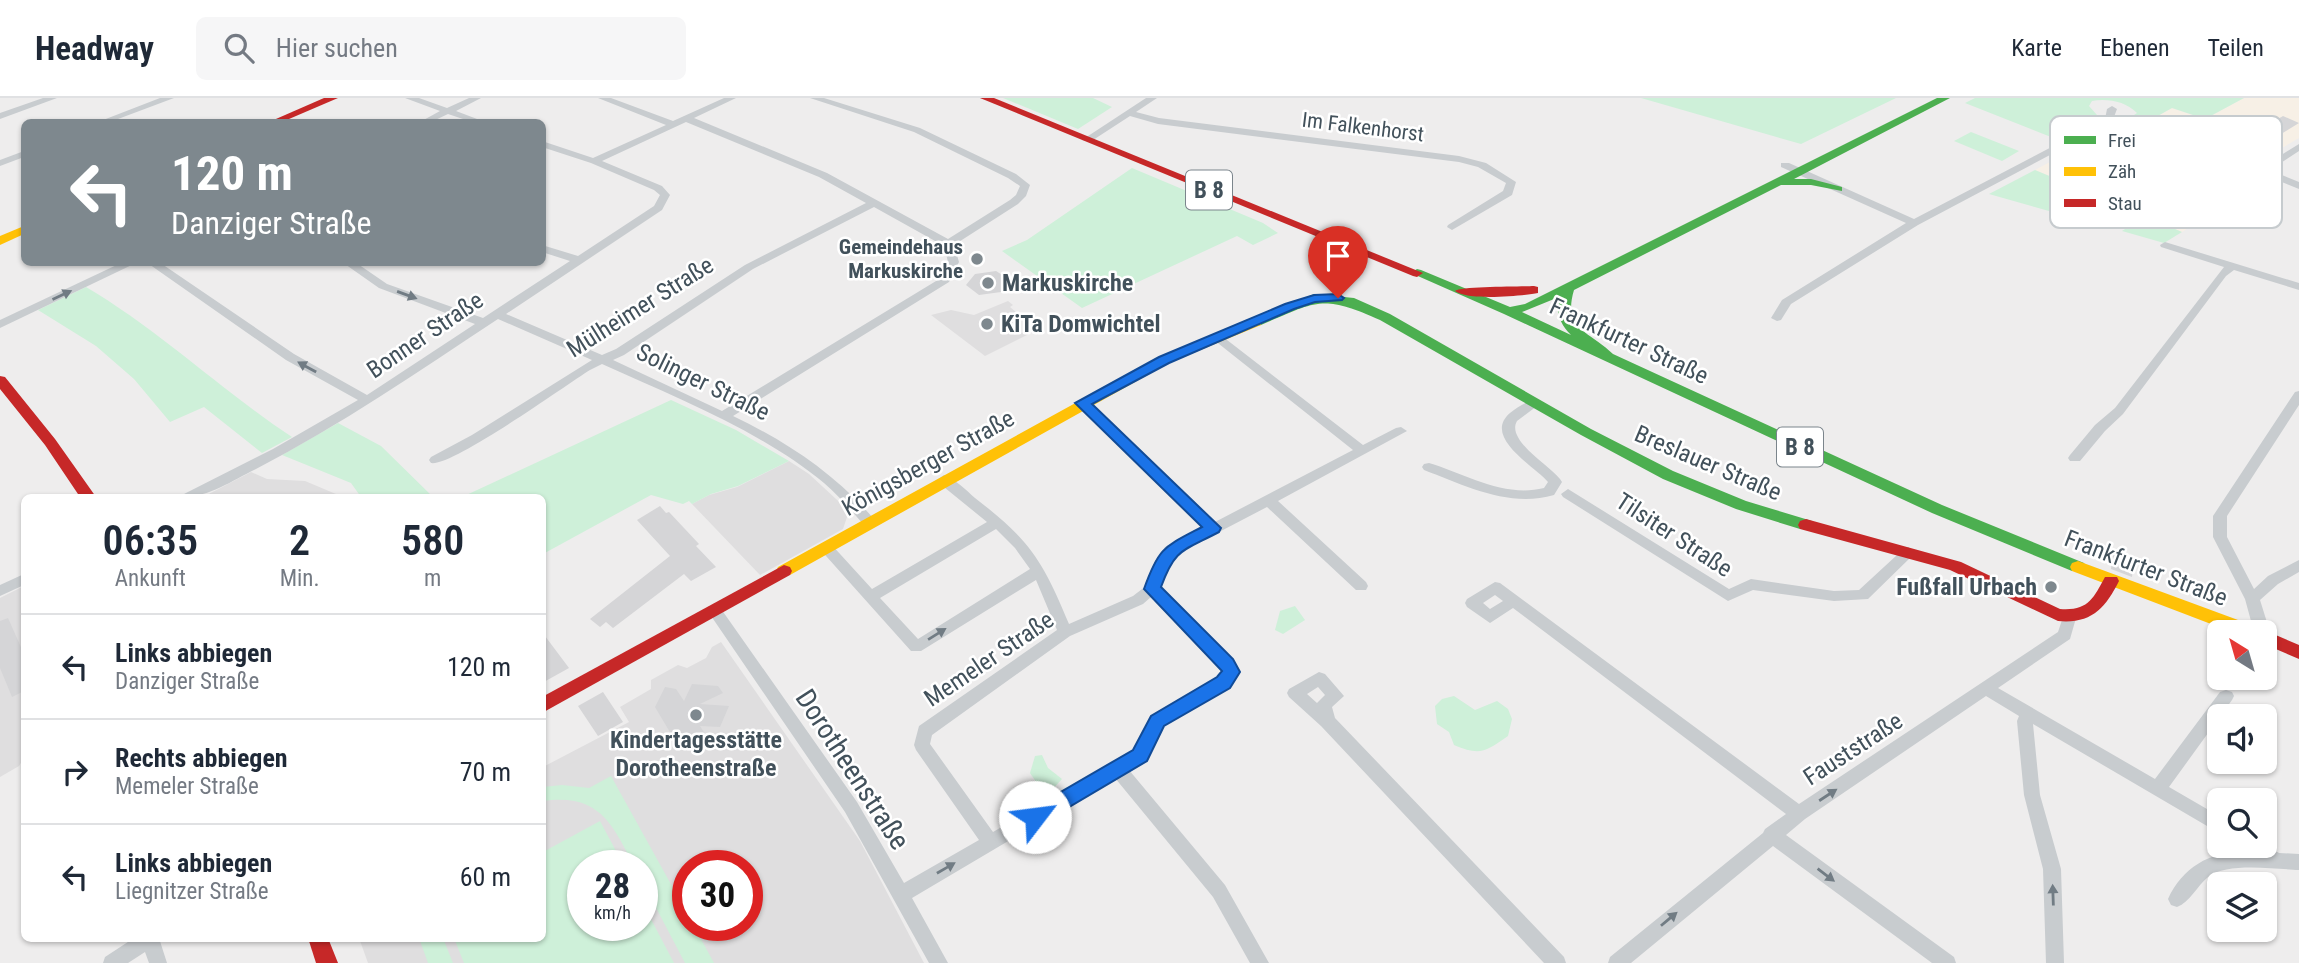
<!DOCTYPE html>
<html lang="de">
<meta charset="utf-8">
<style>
:root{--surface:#fff;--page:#f6f6f7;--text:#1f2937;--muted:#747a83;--line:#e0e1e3}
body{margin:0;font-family:"Roboto Condensed",sans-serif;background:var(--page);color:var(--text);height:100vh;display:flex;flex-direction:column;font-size:26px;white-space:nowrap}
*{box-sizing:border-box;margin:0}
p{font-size:23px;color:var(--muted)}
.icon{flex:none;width:38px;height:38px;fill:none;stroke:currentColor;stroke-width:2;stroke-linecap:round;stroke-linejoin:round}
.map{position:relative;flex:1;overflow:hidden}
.sheet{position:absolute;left:21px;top:396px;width:525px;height:448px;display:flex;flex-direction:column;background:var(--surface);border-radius:10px;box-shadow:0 2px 5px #0004}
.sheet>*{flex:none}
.top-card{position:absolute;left:21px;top:21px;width:525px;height:147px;border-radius:10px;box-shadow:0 2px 5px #0004;background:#7e888e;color:#fff;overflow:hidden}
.needle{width:46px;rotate:323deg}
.controls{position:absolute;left:2207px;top:522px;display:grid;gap:14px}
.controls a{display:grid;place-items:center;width:70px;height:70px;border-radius:10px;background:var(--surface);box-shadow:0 2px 5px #0004;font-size:35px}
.speed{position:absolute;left:567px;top:752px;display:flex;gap:14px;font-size:35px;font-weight:700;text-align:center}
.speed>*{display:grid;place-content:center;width:91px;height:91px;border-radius:50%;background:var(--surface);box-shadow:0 2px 5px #0004;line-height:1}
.speed small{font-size:18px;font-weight:400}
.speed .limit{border:10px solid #d22;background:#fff;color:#111}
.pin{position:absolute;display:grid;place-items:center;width:60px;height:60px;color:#fff;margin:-72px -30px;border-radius:50% 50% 50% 0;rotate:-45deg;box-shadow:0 0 7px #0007}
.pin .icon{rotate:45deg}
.me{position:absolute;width:77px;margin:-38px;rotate:60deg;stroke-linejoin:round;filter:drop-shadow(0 0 5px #0008)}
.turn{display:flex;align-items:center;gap:24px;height:147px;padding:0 35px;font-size:32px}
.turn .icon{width:91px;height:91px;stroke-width:2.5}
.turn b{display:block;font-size:49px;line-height:60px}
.eta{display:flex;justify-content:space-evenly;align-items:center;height:119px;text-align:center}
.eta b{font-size:42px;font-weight:600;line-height:49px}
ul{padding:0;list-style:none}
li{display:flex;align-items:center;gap:21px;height:105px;padding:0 35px;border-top:2px solid var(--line)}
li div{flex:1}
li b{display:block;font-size:26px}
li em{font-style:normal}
header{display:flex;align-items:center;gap:42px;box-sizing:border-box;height:98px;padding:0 35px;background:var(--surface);border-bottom:2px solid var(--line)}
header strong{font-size:33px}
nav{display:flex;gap:38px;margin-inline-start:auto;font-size:24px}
.search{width:490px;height:63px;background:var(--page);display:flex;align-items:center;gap:18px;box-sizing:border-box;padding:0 24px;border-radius:10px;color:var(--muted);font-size:26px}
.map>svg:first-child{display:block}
.commercial{fill:#f7f0e6}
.education{fill:#dfdedf;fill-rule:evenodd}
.green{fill:#cef0d9}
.building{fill:#d5d5d7}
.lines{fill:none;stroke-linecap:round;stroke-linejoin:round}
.street{fill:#c8cccf;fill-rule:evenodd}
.fast{fill:#4caf50;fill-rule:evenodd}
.slow{fill:#ffc107;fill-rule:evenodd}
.jam{fill:#c62828;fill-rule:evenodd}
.oneway{fill:#717c84}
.route{fill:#1a73e8;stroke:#114b97;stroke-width:2}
.poi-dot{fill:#7e888e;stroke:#fff;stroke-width:2.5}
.labels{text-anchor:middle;stroke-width:5;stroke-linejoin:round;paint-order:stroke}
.far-street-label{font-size:21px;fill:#42515b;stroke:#fff}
.far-poi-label{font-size:21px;font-weight:bold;fill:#42515b;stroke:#fff;text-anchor:end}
.shield{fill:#fff;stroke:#7b858c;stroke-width:2}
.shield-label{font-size:23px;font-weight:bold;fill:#42515b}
.poi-label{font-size:24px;font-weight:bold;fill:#42515b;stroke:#fff;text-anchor:start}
.street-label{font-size:24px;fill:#42515b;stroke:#fff}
.near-street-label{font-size:28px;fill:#42515b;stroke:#fff}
.key{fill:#fff;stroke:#c6cbce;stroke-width:2}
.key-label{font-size:19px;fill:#42515b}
</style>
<header>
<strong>Headway</strong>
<div class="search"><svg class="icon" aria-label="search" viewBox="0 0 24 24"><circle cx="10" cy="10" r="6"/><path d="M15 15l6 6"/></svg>Hier suchen</div>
<nav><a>Karte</a><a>Ebenen</a><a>Teilen</a></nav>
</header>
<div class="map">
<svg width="2299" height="865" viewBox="0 0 2299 865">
<rect width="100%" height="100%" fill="#eeeded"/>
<g class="commercial">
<polygon points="2244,0 2299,0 2299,40 2263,61 2154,20 2172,10 2205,21"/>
<polygon points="2124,24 2270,80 2182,134 2035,72"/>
</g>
<g class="education">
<polygon points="1008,203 1013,207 1010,209 1037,232 985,258 931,217 951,212 974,217"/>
<polygon points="789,363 809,376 849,413 843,431 760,477 692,406 709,397 737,389"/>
<polygon points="251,374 267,381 305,383 343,399 203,399"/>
<polygon points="24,488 24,660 19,668 0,679 0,500"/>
<path d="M721 544 860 743 924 865H368L359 840H542L543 669 629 624 620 609 651 591V582L678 567 687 570 706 560 712 549ZM583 768H642V828H583ZM688 768H747V828H688Z"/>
</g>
<g class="green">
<polygon points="1003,0 1093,0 1112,9 1078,31"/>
<polygon points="1641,0 1896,0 1801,46"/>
<path d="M1975 0H2244L2205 21 2172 10 2154 20 2263 61 2258 65V69L2270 80 2124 24 2137 15C2126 3 2106 0 2092 3L2089 8 2097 17 2095 21 2056 41 1965 5Z"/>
<polygon points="1971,34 2019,53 2002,63 1954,43"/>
<polygon points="1132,70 1263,125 1278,135 1253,147 1237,138 1082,210 1002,153 1027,142"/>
<polygon points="2035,72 2138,115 2113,131 1989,96"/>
<polygon points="2145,118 2182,134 2164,145 2122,133"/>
<path d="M86 189C159 232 221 292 292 339L262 355 204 309 170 324 134 281 96 248 38 212Z"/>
<polygon points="671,302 736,332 789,363 738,388 711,396 692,406 689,403 683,406 651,397 543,456 542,399 462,399"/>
<polygon points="338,325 381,348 433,399 361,399 351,385 282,357"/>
<polygon points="1295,508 1305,522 1283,536 1275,532 1280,513"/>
<path d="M1454 598 1475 612 1497 603 1508 611 1512 621 1508 638C1485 654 1480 658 1454 647L1449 634 1437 626 1435 608 1442 601Z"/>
<polygon points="1042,657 1048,670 1062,681 1050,694 1043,694 1030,675 1035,658"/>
<path d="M611 678 688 817V828H694L714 865H685L642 783V768H634C612 725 599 695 543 703V689L562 687 589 690Z"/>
<polygon points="600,723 624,768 583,768 583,828 642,828 642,804 674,865 464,865 454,840 542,840 543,754"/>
<polygon points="419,840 443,840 453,865 428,865"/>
</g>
<g class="building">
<polygon points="2283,18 2299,25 2252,54 2210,38 2223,30 2247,39"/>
<polygon points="996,173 1010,182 1001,194 979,197 966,187 975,176"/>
<polygon points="660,408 666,415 669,414 699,446 696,448 716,469 691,483 684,476 613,530 606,524 600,529 590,521 670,458 637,422"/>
<polygon points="2113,456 2134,463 2132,479 2111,471"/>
<polygon points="8,520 24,556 24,593 12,599 0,570 0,523"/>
<polygon points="542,534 569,570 542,585"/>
<polygon points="692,586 718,588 723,595 700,606 729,608 720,629 700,628 707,639 702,649 677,646 655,609 665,589 676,591 684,603"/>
<polygon points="603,594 623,624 598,638 578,608"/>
</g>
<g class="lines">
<g class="street">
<polygon points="43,0 57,0 0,21 0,15"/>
<polygon points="160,0 174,0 110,24 98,24"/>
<polygon points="405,0 419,0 447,10 469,0 481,0 456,13 485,24 472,24 448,16 431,24 420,24 440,13"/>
<path d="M598 0H611L673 23 724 0H736L694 20 827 75 948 141 1010 102 1016 97 1020 88 1008 80 914 34 810 0H824L920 30 1016 76 1030 87 1026 98 1018 106 954 147 959 164 949 184 733 318C787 344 834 375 874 421L876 424 874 427H864C851 412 839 398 824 385 763 334 675 299 602 266L590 272C566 287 452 369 431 365L429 362 431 359 472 337 592 262 498 221C419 273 341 327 256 371 231 383 210 399 182 399L184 396 273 351 358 302 286 262 146 164H159L294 256 367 297 475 226 379 190 342 164H355L387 186 483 220 570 163 542 154V147L578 158 654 108 660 97 654 92 591 65 542 49V43L593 60 666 27ZM686 24 819 79 866 105 745 167 616 251 602 257 506 216 662 112 670 97 662 88 602 63ZM874 109 944 148 948 164 941 180 722 313 613 262 624 257 753 171Z"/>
<polygon points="1146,0 1157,0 1136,14 1159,20 1459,58 1486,65 1516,84 1512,97 1452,132 1447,129 1448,127 1503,93 1506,85 1478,69 1459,64 1158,26 1130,18 1090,44 1082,42"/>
<polygon points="2112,8 2117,11 2112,24 1918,127 1791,206 1781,222 1777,223 1771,220 1782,202 1906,125 1781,69 1781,65 1789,65 1914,121 2105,21 2107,11"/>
<polygon points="2299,46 2299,53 2273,70 2277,75 2299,84 2299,91 2269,79 2262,69"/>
<polygon points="24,53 24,59 0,68 0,62"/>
<polygon points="2165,144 2299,185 2299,192 2234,172 2226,178 2123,316 2105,333 2080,363 2070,363 2068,360 2070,357 2095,327 2115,310 2224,169 2161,149 2160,147"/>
<polygon points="123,164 138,164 0,230 0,222"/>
<path d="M1218 235 1363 347 1396 330 1401 329 1407 333 1278 403 1366 484 1368 488 1366 492H1356L1267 409 1175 457 1169 465 1160 490 1232 562 1239 574 1229 589 1163 628 1146 662 1129 672 1225 787 1269 865H1250L1213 799 1115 680 912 800 948 865H929L845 714 707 512 709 508H719L857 704 904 785 979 742 916 652 914 647 919 628 1057 532 1036 482 921 553H911L818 449 825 444 830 445 872 491 987 424 939 385 937 382 944 377C955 381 966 392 975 400 1030 442 1043 463 1069 526L1133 498 1146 488 1155 463 1165 449 1204 429 1079 308 1077 305 1079 302H1087L1215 424 1353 352 1214 242V236ZM996 431 1015 450 1030 471 918 541 880 500ZM1151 499 1223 573 1217 581 1151 618 1134 652 993 734 930 646 932 637 1070 538 1143 506Z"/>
<polygon points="2299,293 2299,307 2227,418 2227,439 2254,491 2268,478 2299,462 2299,474 2278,486 2260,502 2270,534 2264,539 2264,534 2254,534 2245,501 2213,439 2213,418 2295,294"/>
<path d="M1535 301 1541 305 1517 323C1506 342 1548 366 1560 381L1562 384 1554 397C1509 410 1466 388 1424 372L1422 369 1424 366 1429 365C1466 376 1504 400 1544 390L1548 384C1534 368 1482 339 1510 315 1517 309 1526 304 1535 301Z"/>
<polygon points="1568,391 1729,491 1751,481 1834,493 1859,492 1897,457 1899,449 1909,449 1911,459 1868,501 1834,503 1753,492 1728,503 1563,399 1561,396"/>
<polygon points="24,476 24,487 0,498 0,487"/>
<path d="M1495 484 1500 485 1799 706 2058 534 2064 516H2074L2076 520 2070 541 1998 590 2155 681 2220 594 2226 592 2232 594 2234 598 2232 602 2169 689 2219 718V735L2033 626 2040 697 2061 771 2064 865H2046L2043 771 2024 697 2017 623 2019 618 1986 598 1805 721 1786 737 1954 859 1956 865H1932L1773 748 1631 865H1608L1610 859 1763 735 1765 731 1786 716 1513 510 1490 525 1467 509 1465 505 1467 501ZM1495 497 1503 503 1490 511 1483 505Z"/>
<path d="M1319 574 1325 576 1344 598 1332 609 1335 620 1564 859 1566 865H1544L1321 628 1289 599 1287 595 1289 591ZM1318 589 1325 597 1317 605 1307 596Z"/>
<path d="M2264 746 2279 755 2299 756V772C2275 771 2226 764 2208 779 2197 788 2190 804 2177 809L2171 807 2168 801C2183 768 2213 752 2248 754L2242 747Z"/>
<polygon points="134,840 159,840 167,865 149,865 145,854 128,865 103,865 105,859"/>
</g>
<g class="fast">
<path d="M1937 0H1950L1794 81H1811L1842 89V93L1811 87H1781L1574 192C1562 232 1590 233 1613 256L1942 407 2084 465 2086 469 2084 473H2072L1932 415 1504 216 1411 175 1417 171 1421 172 1510 209 1525 206ZM1559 199C1556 215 1560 226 1571 237L1522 214Z"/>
<path d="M1314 196 1354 200 1390 216 1591 331 1673 373 1746 403 1812 423 1814 427 1812 431H1800L1736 411 1663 381 1581 337 1380 222C1322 196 1317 203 1261 227L1256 228 1249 224Z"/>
</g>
<g class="slow">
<polygon points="24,128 24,136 0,147 0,138"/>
<polygon points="1256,220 1261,221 1261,227 1169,265 790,477 778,477 776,473 778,469 1159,259"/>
<polygon points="2078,463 2257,529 2259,534 2232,534 2072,473 2070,469 2072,465"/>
</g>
<g class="jam">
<polygon points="324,0 338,0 282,24 269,24"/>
<polygon points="980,0 994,0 1423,175 1417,179 1413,178"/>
<path d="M1534 188 1538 189V195C1521 198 1468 203 1455 193 1461 188 1520 189 1534 188Z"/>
<polygon points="0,278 5,279 55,341 96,399 80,399 45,347 0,291"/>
<path d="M1806 421 1961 464 2060 511C2088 513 2093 501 2105 479H2117L2119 483C2105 511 2091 526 2058 523L1950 472 1800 431 1798 427 1800 423Z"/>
<polygon points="784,467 790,469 792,473 790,477 542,615 542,599"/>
<polygon points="2264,532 2299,547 2299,561 2264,546 2264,534 2260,534"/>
<polygon points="308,840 328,840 338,865 316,865"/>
</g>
</g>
<defs><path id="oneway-solid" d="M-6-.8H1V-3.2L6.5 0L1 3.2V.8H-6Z" transform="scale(1.75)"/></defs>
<g class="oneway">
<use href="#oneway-solid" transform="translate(62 197) rotate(-25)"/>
<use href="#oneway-solid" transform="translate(407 197) rotate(20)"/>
<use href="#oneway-solid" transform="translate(307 269) rotate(-151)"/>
<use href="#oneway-solid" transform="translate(937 536) rotate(-32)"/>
<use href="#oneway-solid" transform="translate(1828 697) rotate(-33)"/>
<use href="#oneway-solid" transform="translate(946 770) rotate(-30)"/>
<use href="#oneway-solid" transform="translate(1826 777) rotate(37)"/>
<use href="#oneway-solid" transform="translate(2053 797) rotate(-92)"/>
<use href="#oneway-solid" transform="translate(1669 821) rotate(-40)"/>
</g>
<path class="route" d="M1338 196 1344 200 1342 202 1315 204 1294 211 1169 265 1092 306 1221 430 1219 434C1183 453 1175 450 1161 489L1233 561 1240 574 1230 590 1164 628 1147 663 1042 725 1035 727 1028 725 1025 719 1028 713 1133 652 1151 618 1217 579 1222 573 1144 491C1159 449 1164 449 1202 429L1075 305 1159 259 1285 206 1314 197Z"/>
<g class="poi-dot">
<circle cx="977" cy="161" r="7"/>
<circle cx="988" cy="185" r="7"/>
<circle cx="987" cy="226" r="7"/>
<circle cx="2051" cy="489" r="7"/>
<circle cx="696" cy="617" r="7"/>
</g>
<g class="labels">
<g class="far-street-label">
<text transform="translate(1363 29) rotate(7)" y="7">Im Falkenhorst</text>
</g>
<g class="far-poi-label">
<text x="963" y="156">Gemeindehaus<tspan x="963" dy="24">Markuskirche</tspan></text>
</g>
<g class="shield">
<rect x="1186" y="72.5" width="46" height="39" rx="5"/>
<rect x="1777" y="329.5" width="46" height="39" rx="5"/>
</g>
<g class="shield-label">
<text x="1209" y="100">B 8</text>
<text x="1800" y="357">B 8</text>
</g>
<g class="poi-label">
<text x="1002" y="193">Markuskirche</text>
<text x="1001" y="234">KiTa Domwichtel</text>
<text x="2037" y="497" text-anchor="end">Fußfall Urbach</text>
<text x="696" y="650" text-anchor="middle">Kindertagesstätte<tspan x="696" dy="28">Dorotheenstraße</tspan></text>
</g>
<g class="street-label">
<text transform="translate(640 209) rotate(-32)" y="8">Mülheimer Straße</text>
<text transform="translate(425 237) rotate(-34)" y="8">Bonner Straße</text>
<text transform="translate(1629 243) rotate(25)" y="8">Frankfurter Straße</text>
<text transform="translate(703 284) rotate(26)" y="8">Solinger Straße</text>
<text transform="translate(928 365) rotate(-29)" y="8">Königsberger Straße</text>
<text transform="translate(1708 365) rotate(23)" y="8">Breslauer Straße</text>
<text transform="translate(1674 437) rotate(33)" y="8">Tilsiter Straße</text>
<text transform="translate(2146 470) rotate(21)" y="8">Frankfurter Straße</text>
<text transform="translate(989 561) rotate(-34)" y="8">Memeler Straße</text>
<text transform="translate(1853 651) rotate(-33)" y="8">Fauststraße</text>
</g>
<g class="near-street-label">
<text transform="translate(853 671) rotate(57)" y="10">Dorotheenstraße</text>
</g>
</g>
<rect x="2050" y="18" width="232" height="112" rx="10" class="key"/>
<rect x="2064" y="38" width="32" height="8" fill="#4caf50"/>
<rect x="2064" y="69" width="32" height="9" fill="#ffc107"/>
<rect x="2064" y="101" width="32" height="8" fill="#c62828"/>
<g class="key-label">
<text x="2108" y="49">Frei</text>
<text x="2108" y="80">Zäh</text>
<text x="2108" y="112">Stau</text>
</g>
</svg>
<div class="controls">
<a><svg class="needle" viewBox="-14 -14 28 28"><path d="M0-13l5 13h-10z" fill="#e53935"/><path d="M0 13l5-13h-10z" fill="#747a83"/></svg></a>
<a><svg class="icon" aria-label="sound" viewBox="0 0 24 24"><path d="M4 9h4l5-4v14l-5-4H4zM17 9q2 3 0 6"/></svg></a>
<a><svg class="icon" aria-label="search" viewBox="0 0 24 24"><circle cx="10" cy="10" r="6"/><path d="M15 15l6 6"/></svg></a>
<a><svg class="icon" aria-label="layers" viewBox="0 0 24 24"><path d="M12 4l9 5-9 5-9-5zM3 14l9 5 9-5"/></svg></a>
</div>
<div class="speed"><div>28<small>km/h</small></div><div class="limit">30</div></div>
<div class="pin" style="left:1338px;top:200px;background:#d93025"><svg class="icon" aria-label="arrive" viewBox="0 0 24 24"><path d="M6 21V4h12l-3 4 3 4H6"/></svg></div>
<svg class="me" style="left:1035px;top:719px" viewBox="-20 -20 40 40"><circle r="19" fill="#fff"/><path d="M0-13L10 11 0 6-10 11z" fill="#1a73e8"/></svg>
<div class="top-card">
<div class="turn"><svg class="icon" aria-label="left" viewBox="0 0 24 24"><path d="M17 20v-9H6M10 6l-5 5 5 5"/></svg><div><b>120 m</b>Danziger Straße</div></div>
</div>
<section class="sheet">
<div class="eta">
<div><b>06:35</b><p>Ankunft</p></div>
<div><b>2</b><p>Min.</p></div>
<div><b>580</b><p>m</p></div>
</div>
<ul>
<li><svg class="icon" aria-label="left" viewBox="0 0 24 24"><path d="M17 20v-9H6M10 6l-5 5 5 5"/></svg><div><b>Links abbiegen</b><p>Danziger Straße</p></div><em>120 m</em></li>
<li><svg class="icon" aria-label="right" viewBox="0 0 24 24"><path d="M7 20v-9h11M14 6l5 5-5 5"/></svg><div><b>Rechts abbiegen</b><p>Memeler Straße</p></div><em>70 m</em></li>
<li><svg class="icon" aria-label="left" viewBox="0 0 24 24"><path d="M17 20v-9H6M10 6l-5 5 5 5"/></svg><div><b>Links abbiegen</b><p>Liegnitzer Straße</p></div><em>60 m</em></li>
</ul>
</section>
</div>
